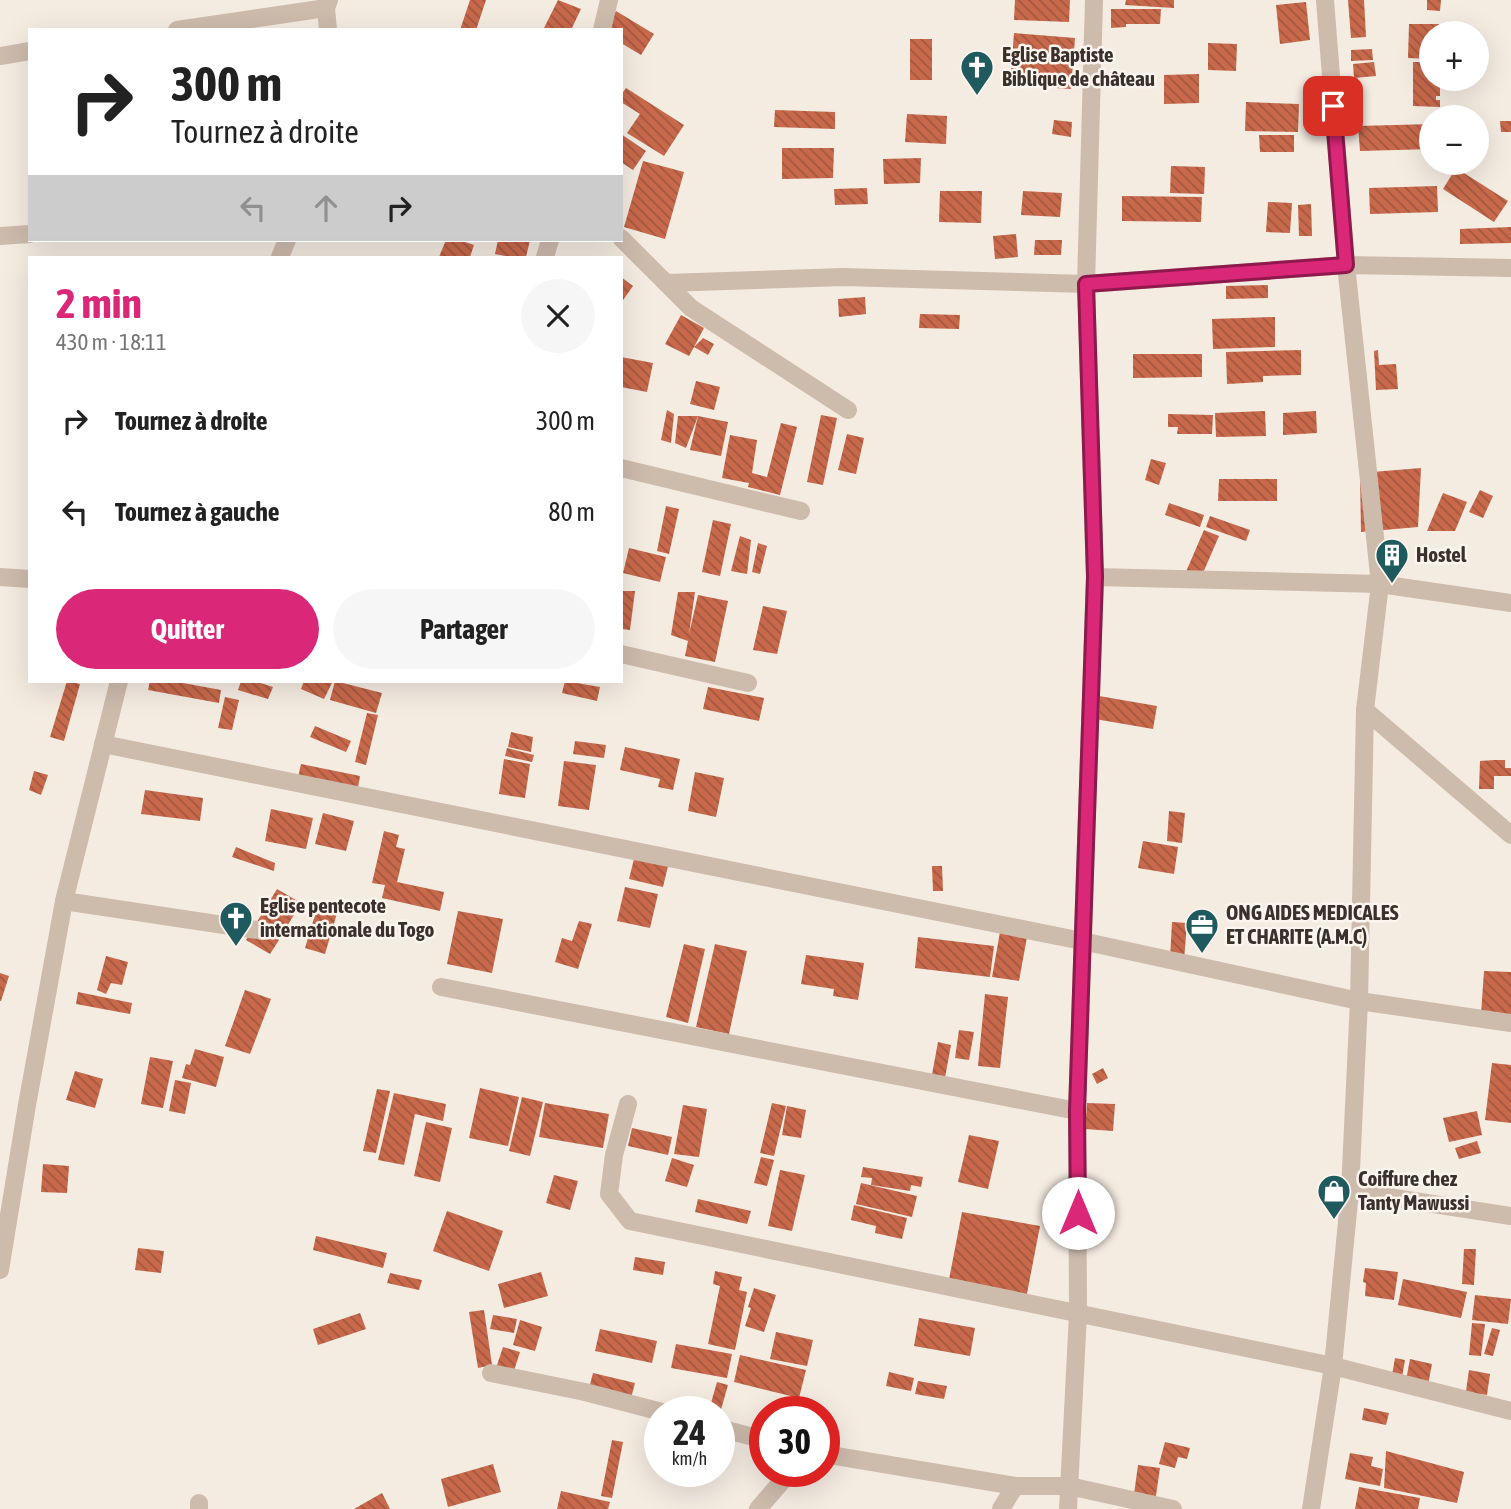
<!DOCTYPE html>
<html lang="fr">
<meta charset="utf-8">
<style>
:root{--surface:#fff;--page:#f6f6f6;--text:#222;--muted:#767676;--accent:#db2777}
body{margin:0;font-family:"Asap Condensed",sans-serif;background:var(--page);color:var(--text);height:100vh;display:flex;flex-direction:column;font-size:26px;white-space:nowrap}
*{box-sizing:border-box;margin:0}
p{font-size:23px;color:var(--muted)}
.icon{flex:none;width:38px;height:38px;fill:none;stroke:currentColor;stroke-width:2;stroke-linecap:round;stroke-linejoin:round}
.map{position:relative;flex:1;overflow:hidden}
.side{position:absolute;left:28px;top:256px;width:595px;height:427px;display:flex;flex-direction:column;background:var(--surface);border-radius:0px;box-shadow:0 7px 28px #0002}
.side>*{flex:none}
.top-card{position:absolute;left:28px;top:28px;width:595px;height:214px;border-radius:0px;box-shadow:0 7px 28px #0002;background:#fff;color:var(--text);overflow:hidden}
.buttons{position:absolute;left:1419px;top:21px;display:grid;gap:14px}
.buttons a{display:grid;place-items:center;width:70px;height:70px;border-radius:50%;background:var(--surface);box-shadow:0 7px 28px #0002;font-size:35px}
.speed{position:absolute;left:644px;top:1396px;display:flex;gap:14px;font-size:35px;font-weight:700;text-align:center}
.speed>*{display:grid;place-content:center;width:91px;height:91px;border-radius:50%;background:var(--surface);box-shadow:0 7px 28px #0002;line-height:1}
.speed small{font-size:18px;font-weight:400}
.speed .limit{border:10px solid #d22;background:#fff;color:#111}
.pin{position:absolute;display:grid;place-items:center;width:60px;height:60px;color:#fff;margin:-30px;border-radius:14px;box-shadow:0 4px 10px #0006}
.me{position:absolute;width:77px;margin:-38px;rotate:0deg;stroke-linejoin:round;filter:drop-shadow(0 0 5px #0008)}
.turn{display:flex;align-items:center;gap:24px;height:147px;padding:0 28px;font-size:32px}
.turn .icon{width:91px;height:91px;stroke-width:2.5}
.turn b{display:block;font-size:49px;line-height:60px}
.lanes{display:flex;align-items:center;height:66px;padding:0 28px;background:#0003;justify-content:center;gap:35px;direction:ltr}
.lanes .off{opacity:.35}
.round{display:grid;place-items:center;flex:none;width:74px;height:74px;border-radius:37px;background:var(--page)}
.overview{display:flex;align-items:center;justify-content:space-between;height:119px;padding:0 28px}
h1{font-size:42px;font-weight:700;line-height:52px;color:var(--accent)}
.primary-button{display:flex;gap:14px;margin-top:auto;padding:14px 28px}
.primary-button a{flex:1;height:80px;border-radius:42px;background:var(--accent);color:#fff;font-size:28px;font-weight:700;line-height:80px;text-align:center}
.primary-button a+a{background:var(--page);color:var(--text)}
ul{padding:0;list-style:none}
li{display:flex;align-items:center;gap:21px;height:91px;padding:0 28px}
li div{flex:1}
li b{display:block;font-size:26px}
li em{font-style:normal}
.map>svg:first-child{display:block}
.building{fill:url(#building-back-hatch)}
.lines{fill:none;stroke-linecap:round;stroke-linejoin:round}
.minor{stroke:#cdbbac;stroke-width:18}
.route-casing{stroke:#8e194d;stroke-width:18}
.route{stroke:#db2777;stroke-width:12}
.labels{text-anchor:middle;stroke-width:5;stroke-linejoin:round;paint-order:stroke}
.poi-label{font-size:21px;font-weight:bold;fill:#3b302b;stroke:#fbf5ee;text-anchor:start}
</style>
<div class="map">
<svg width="1511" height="1509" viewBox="0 0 1511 1509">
<defs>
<pattern id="building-back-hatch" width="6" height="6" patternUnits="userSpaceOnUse" patternTransform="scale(1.75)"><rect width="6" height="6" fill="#c8694b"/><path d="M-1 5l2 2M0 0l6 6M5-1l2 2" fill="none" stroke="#a4573f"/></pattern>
</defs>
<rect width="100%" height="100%" fill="#f4ebe1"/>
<g class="building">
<polygon points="470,0 486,0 476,30 460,30"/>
<polygon points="558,0 581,9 571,30 543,30"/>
<polygon points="1015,0 1070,0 1069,22 1014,20"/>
<polygon points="1126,0 1174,0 1174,8 1125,5"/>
<polygon points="1348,0 1364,0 1366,37 1351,38"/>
<polygon points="1427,0 1441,0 1440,11 1427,10"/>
<polygon points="1306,2 1310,40 1280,44 1276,5"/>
<polygon points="1111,9 1161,9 1160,24 1126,24 1126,27 1111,28"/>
<polygon points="616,11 654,34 641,55 621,43 621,30 604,30"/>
<polygon points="1409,24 1439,24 1439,33 1432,33 1432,59 1408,58"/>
<polygon points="1014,33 1075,38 1071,89 1010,85"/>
<rect x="910" y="39" width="22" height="41"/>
<polygon points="1208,43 1237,44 1236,71 1208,70"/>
<polygon points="1372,49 1373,60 1351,61 1351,50"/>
<polygon points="1374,62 1376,76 1354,78 1353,64"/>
<polygon points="1413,62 1432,62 1432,79 1440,79 1440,96 1436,96 1436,100 1440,100 1440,107 1413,106"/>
<polygon points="1199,74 1199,103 1164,104 1164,75"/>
<polygon points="626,88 684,125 664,156 627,133 640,114 621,102 621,95"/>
<polygon points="1246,102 1299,104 1298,132 1245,131"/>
<polygon points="775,110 835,112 835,129 774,127"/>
<polygon points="907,114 947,116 946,144 905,142"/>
<polygon points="1054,120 1072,122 1071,137 1052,134"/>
<polygon points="1500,121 1511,121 1511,132 1501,132"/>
<polygon points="1432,124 1432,149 1360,151 1358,126"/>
<polygon points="621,134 646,151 633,170 621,162"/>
<polygon points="1259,135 1294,135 1294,152 1260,152"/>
<polygon points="782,148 834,148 833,178 782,179"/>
<polygon points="921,158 920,183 884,184 883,159"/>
<polygon points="643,161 684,172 665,239 624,227"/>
<polygon points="1171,166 1205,167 1204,194 1170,193"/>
<polygon points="1456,168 1508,201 1494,222 1443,189"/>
<polygon points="1437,186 1438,212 1370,214 1369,188"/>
<polygon points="867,188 868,204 835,205 834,189"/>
<polygon points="940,191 982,191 981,223 939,222"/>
<polygon points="1023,191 1062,193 1060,217 1021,215"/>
<polygon points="1122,196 1202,197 1201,222 1122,221"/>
<polygon points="1268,202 1292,203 1290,233 1266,232"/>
<polygon points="1311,204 1312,236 1299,236 1298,205"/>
<polygon points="1511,227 1511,243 1460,244 1460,229"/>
<polygon points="1016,234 1018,257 995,259 993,236"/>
<polygon points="446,240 459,240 474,245 470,257 439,257"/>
<polygon points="498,240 530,240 526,257 510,257 495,254"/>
<polygon points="1035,240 1062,240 1061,255 1034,255"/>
<polygon points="621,277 633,286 621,303"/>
<polygon points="1268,285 1268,298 1226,299 1226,286"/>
<polygon points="865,297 866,314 839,317 838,299"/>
<polygon points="920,314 960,315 959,329 919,328"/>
<polygon points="681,315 704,328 694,347 703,338 714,344 708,355 694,347 689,356 665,344"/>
<polygon points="1275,317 1275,347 1213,349 1212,319"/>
<polygon points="1301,350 1301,375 1263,376 1263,382 1227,384 1226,352"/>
<polygon points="1378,350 1379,365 1396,364 1398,389 1376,390 1374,351"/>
<polygon points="1133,354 1202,354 1202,377 1133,378"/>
<polygon points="621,357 653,363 647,392 621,387"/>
<polygon points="696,381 720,387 714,410 690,404"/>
<polygon points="667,410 674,414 671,443 661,440"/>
<polygon points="1265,411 1266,436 1216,437 1215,413"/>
<polygon points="1316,411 1317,433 1283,435 1283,413"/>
<polygon points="1168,414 1213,415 1212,434 1177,434 1178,427 1168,427"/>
<polygon points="821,415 837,418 823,485 807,482"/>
<polygon points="678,416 698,416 686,448 675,443"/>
<polygon points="698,416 728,422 721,456 690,450"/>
<polygon points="781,423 797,427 780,495 748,487 749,483 722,478 730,435 757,440 752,473 767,477"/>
<polygon points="847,434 864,438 856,474 838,470"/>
<polygon points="1151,459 1166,463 1159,485 1145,480"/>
<polygon points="1421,468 1418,527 1361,532 1360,473"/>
<polygon points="1219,479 1277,479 1277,501 1218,501"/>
<polygon points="1480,490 1493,496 1483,518 1469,512"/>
<polygon points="1443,493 1467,502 1455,531 1427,531"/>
<polygon points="1169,503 1204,515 1200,527 1165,515"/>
<polygon points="666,506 679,509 669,554 657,551"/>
<polygon points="1210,516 1250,530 1246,541 1206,527"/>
<polygon points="713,520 731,524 720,576 702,572"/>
<polygon points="1204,530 1219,536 1200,580 1185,574"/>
<polygon points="740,536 751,540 747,574 731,571"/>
<polygon points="758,543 767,546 760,574 752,572"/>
<polygon points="629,548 666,557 660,582 623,573"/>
<polygon points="621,591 635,591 630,630 621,629"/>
<polygon points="678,592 695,592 689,634 698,595 728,601 715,662 685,656 688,641 671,635"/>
<polygon points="763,606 787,611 777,654 753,650"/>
<polygon points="67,681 80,684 64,741 50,737"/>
<polygon points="150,681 172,681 221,690 219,703 148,690"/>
<polygon points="241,681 254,681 273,687 268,699 238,690"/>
<polygon points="304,681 333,681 324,699 301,689"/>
<polygon points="335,681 382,693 376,713 330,700"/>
<polygon points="565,681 600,687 597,701 562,693"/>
<polygon points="708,687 764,698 759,721 703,709"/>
<polygon points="1099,696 1157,706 1153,729 1095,719"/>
<polygon points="225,697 239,700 232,730 218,728"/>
<polygon points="367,713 378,715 366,765 355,762"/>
<polygon points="315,726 351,741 346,752 310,737"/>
<polygon points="511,732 533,737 531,752 508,747"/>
<polygon points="575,741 606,745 604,758 573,754"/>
<polygon points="625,747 680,759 673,790 658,787 660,779 620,770"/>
<polygon points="507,748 534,755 532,762 505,756"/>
<polygon points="504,759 530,764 525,798 499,794"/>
<polygon points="1494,760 1505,760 1505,768 1511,768 1511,776 1494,776 1494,789 1479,789 1480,761"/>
<polygon points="564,761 596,765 589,810 558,806"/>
<polygon points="301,764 360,776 357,793 297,782"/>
<polygon points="34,771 48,775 41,795 29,790"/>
<polygon points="695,772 724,778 716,817 688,811"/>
<polygon points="145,790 203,798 200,821 141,814"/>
<polygon points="271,809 313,818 306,849 265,841"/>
<polygon points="1169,811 1185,813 1182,843 1167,841"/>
<polygon points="323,813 354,821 346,851 315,844"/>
<polygon points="384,831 399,835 396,847 405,849 397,882 444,892 440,911 382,898 385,885 372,883"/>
<polygon points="1143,841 1178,847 1174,874 1138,868"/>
<polygon points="236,847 275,863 274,871 232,857"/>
<polygon points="634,859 668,866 663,887 629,879"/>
<polygon points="932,866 942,866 943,891 933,891"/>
<polygon points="625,887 658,894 650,928 617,921"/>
<polygon points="277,889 301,903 286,928 280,924 273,936 279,940 270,954 246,940"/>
<polygon points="318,905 338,910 325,954 305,948"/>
<polygon points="458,911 503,919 492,973 447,964"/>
<polygon points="579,921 592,924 578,969 555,962 562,938 572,941"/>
<polygon points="1172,922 1187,923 1184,960 1170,959"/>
<polygon points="1000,932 1027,937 1019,981 992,977"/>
<polygon points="918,937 994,946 990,977 915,968"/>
<polygon points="684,944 705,949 688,1023 666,1017"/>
<polygon points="715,944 747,951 729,1034 696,1027"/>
<polygon points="806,955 864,963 858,1000 833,996 834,989 801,984"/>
<polygon points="106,956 128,962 122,985 111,983 106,994 97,990"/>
<polygon points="1484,971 1511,972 1511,1017 1481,1014"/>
<polygon points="0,973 9,976 1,1001 0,1001"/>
<polygon points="245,990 271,999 250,1054 225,1046"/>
<polygon points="78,992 132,1003 130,1014 76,1004"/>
<polygon points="985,994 1008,997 1000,1068 978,1066"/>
<polygon points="959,1030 974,1032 969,1060 955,1058"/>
<polygon points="938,1042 951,1045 944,1083 931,1080"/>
<polygon points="195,1049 224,1057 216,1087 182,1078 186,1064 190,1065"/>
<polygon points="150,1057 173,1061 163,1108 141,1104"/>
<polygon points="1492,1063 1511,1065 1511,1123 1485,1120"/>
<polygon points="1103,1068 1108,1078 1097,1084 1092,1074"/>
<polygon points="75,1071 103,1079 95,1108 66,1100"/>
<polygon points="175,1080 191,1083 185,1114 169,1111"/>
<polygon points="480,1088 519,1097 508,1146 469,1138"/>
<polygon points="377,1089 390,1091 376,1153 363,1151"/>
<polygon points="394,1093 446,1104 443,1121 415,1114 404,1165 378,1160"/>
<polygon points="522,1097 543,1102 530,1156 509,1151"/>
<polygon points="545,1103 609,1114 603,1148 539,1137"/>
<polygon points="772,1103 786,1106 774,1156 760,1153"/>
<polygon points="1087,1103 1115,1104 1113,1131 1085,1129"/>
<polygon points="683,1105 707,1109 699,1157 674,1154"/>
<polygon points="787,1106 806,1110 801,1138 782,1135"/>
<polygon points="1477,1111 1482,1135 1449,1142 1443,1118"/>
<polygon points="426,1122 452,1128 440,1182 414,1176"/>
<polygon points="632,1128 672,1137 668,1155 628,1146"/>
<polygon points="969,1135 999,1141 988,1189 958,1182"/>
<polygon points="1477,1141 1481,1153 1459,1159 1455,1148"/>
<polygon points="761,1157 774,1160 767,1186 754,1183"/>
<polygon points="672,1158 694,1165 687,1187 665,1181"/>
<polygon points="43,1164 69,1166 67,1193 41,1192"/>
<polygon points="863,1167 923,1177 921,1187 911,1185 910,1191 871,1185 872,1178 861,1177"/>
<polygon points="780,1170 805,1175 792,1231 768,1226"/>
<polygon points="554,1175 578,1181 570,1210 546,1203"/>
<polygon points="861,1183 917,1196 912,1217 856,1204"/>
<polygon points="698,1199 751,1211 747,1224 695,1212"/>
<polygon points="854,1205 907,1218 902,1239 875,1233 876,1226 851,1220"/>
<polygon points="447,1211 503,1231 489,1271 433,1251"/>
<polygon points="962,1212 1040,1226 1025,1304 947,1290"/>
<polygon points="316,1236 387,1253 383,1268 313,1250"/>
<polygon points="138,1248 164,1251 161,1273 135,1270"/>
<polygon points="1464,1249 1476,1249 1474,1285 1462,1284"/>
<polygon points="635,1257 665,1262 663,1275 633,1270"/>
<polygon points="1365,1268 1398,1272 1394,1300 1365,1296 1366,1283 1363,1282"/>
<polygon points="715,1271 742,1277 739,1290 747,1292 735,1350 708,1344 720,1286 713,1284"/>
<polygon points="541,1272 548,1296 504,1308 498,1284"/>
<polygon points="390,1273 422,1280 419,1290 387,1283"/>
<polygon points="1403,1279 1467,1292 1461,1318 1398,1305"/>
<polygon points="754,1288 776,1295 764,1332 745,1326 751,1308 748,1307"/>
<polygon points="1475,1295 1511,1299 1508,1324 1472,1320"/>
<polygon points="484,1310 492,1365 478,1368 469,1312"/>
<polygon points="360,1313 366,1329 318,1345 313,1329"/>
<polygon points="493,1315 517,1319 514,1333 490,1329"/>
<polygon points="919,1318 975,1328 970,1356 914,1346"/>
<polygon points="520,1320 542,1327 535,1351 513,1345"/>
<polygon points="1472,1323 1485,1324 1481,1356 1469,1355"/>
<polygon points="1492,1328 1500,1330 1493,1356 1484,1354"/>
<polygon points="600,1329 657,1341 652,1363 595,1351"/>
<polygon points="776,1332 813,1340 807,1366 770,1359"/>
<polygon points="676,1344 732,1354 727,1378 671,1368"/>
<polygon points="503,1347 520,1352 510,1383 493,1377"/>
<polygon points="740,1355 806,1370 799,1398 734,1382"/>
<polygon points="1395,1358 1405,1360 1401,1383 1391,1381"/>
<polygon points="1410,1359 1432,1364 1427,1390 1405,1386"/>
<polygon points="1469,1370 1490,1374 1487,1395 1480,1394 1465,1398"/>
<polygon points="889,1372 914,1378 911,1391 886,1386"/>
<polygon points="593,1373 635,1383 629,1406 587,1396"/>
<polygon points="918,1381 947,1386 944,1399 915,1394"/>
<polygon points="717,1382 728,1385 720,1413 709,1410"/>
<polygon points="1364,1408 1389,1413 1386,1425 1362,1420"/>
<polygon points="612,1440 623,1442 612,1498 601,1496"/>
<polygon points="1165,1442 1190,1448 1187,1459 1178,1457 1175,1468 1159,1464"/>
<polygon points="1386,1451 1464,1472 1457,1503 1384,1488"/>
<polygon points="1350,1453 1373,1457 1371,1466 1383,1469 1380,1486 1345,1479"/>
<polygon points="493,1464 501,1492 448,1507 441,1479"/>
<polygon points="1138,1465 1160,1468 1154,1509 1132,1509"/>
<polygon points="1359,1487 1420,1498 1418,1509 1355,1509"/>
<polygon points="561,1491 610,1502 608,1509 557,1509"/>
<polygon points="382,1493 390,1509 354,1509"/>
</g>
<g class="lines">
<g class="minor">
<polyline points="177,30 326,8"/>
<polyline points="328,30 326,8 329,0"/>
<polyline points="602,30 609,0"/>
<polyline points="0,56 30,51"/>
<polyline points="0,236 30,234"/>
<polyline points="621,238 666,283 843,277 1086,284 1346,265 1511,268"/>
<polyline points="280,257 287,240"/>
<polyline points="545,257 550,240"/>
<polyline points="666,283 691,308 848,410"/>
<polyline points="621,468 801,511"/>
<polyline points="0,577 30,579"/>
<polyline points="1095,577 1380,584 1511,603"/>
<polyline points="621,654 748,683"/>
<polyline points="1365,710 1511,835"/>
<polyline points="103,744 1082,941 1359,1001 1511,1023"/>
<polyline points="64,901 264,931"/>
<polyline points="441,987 1077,1111"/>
<polyline points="628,1104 614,1155 609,1194 630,1221 1333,1366 1511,1411"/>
<polyline points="1350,1191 1511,1216"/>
<polyline points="0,1270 27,1105 64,901 119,681"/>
<polyline points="491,1373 585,1392 662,1412"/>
<polyline points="719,1428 765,1440"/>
<polyline points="824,1454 1015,1486 1069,1486 1173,1509"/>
<polyline points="199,1503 199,1509"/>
<polyline points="758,1509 790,1472"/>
<polyline points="1001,1509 1015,1486"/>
<polyline points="1068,1509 1078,1314 1077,1111 1095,577 1086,284 1094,0"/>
<polyline points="1311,1509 1333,1366 1350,1191 1359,1001 1365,710 1380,584 1346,265 1325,0"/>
</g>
</g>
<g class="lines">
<defs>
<polyline id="route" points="1078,1213 1077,1111 1095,577 1086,284 1346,265 1333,106"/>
</defs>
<use href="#route" class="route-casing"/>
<use href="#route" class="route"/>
</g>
<defs>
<symbol id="church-pin" viewBox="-11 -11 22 30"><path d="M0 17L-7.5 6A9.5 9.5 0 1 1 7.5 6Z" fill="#1f5a5e" stroke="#fbf5ee"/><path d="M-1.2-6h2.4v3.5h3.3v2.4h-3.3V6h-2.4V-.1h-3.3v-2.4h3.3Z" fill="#fff"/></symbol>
<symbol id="building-pin" viewBox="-11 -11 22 30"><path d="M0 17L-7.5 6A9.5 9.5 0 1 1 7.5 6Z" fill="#1f5a5e" stroke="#fbf5ee"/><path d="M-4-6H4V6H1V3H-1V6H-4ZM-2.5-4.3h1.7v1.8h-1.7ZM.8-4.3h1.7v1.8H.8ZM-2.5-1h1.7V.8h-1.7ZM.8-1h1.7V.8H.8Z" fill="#fff"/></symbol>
<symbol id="office-pin" viewBox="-11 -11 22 30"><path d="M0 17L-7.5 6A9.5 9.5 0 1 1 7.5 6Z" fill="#1f5a5e" stroke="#fbf5ee"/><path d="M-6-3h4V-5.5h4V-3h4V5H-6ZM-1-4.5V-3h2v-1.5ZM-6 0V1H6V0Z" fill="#fff"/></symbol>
<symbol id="shop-pin" viewBox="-11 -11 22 30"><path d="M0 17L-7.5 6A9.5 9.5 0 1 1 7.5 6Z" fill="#1f5a5e" stroke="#fbf5ee"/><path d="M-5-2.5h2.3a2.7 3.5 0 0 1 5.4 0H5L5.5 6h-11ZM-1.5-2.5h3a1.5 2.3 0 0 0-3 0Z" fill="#fff"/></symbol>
</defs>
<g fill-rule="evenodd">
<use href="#church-pin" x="958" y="48" width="38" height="52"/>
<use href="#building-pin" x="1373" y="536" width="38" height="52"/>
<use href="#church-pin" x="217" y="899" width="38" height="52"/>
<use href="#office-pin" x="1183" y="906" width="38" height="52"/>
<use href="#shop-pin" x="1315" y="1172" width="38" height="52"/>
</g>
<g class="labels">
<g class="poi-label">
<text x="1002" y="62">Eglise Baptiste<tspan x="1002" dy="24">Biblique de château</tspan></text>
<text x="1416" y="562">Hostel</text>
<text x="260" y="913">Eglise pentecote<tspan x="260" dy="24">internationale du Togo</tspan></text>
<text x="1226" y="920">ONG AIDES MEDICALES<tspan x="1226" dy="24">ET CHARITE (A.M.C)</tspan></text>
<text x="1358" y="1186">Coiffure chez<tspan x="1358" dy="24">Tanty Mawussi</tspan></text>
</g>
</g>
</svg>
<div class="buttons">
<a>+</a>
<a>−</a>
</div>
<div class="speed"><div>24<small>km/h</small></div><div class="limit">30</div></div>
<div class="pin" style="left:1333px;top:106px;background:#d93025"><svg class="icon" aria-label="arrive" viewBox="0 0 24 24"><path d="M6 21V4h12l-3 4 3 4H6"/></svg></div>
<svg class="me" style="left:1078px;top:1213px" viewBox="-20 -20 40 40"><circle r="19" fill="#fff"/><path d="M0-13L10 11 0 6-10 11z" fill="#db2777"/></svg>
<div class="top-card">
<div class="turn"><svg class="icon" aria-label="right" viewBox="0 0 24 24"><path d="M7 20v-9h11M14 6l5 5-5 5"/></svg><div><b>300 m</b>Tournez à droite</div></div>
<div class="lanes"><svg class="icon off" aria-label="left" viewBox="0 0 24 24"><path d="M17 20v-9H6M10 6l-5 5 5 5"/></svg><svg class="icon off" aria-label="ahead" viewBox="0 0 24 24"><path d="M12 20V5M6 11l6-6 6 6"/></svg><svg class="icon" aria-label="right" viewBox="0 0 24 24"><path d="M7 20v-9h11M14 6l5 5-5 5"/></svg></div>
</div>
<section class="side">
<div class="overview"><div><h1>2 min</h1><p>430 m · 18:11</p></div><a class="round"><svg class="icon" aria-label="close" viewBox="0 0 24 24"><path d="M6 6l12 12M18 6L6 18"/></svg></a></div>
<ul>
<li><svg class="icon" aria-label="right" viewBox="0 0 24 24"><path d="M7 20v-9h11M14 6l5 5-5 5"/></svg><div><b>Tournez à droite</b></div><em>300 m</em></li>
<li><svg class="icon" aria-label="left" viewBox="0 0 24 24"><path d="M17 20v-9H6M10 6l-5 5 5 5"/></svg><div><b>Tournez à gauche</b></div><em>80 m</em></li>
</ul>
<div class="primary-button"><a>Quitter</a><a>Partager</a></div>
</section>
</div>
